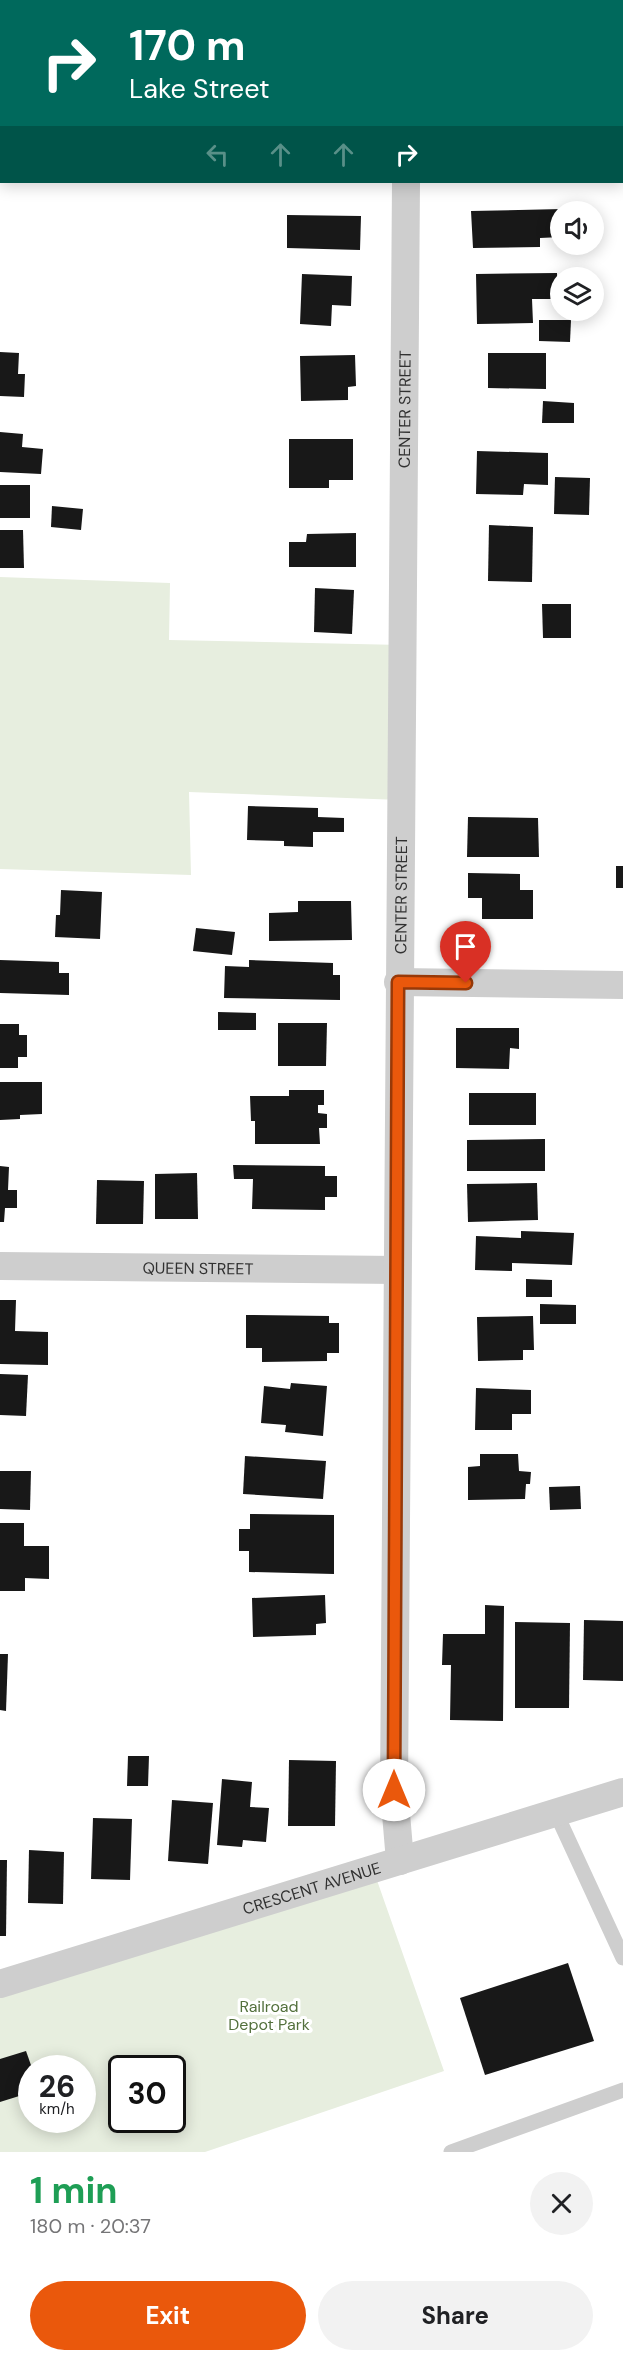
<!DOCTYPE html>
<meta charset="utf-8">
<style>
:root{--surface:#fff;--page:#f2f2f2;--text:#202124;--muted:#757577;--accent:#ea580c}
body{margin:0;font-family:"DM Sans",sans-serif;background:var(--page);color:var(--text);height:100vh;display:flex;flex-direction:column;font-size:22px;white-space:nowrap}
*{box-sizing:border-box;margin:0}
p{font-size:20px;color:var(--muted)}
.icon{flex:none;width:33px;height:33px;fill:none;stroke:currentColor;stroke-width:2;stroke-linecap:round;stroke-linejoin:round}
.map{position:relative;height:2152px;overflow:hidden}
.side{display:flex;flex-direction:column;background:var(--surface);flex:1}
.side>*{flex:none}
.guide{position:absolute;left:0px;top:0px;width:624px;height:183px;box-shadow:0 3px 15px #0003;background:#00695c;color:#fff;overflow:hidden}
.fabs{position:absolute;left:550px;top:201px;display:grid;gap:12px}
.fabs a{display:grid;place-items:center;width:54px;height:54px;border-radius:50%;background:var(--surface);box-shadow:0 3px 15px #0003;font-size:30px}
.speed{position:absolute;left:18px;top:2055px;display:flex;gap:12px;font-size:30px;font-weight:700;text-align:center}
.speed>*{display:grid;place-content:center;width:78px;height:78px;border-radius:50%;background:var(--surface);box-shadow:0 3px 15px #0003;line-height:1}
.speed small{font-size:15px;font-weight:400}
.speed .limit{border:3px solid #111;border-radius:9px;background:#fff;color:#111}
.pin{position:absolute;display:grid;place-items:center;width:51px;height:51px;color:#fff;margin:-62px -26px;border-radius:50% 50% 50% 0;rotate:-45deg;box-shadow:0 0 6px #0007}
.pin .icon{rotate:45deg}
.me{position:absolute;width:66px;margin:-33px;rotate:0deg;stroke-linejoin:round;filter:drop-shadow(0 0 4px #0008)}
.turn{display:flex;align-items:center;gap:21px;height:126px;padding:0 30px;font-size:27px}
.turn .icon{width:78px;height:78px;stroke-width:2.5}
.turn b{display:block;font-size:42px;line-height:51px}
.lanes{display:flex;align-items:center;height:57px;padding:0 30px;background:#0003;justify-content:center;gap:30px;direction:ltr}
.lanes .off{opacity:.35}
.round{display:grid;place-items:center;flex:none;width:63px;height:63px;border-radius:32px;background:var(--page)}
.headline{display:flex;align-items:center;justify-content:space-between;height:102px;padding:0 30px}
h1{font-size:36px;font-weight:700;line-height:45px;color:#1e9e55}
.action{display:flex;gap:12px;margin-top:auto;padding:12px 30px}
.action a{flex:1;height:69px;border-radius:36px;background:var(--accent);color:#fff;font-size:24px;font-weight:700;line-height:69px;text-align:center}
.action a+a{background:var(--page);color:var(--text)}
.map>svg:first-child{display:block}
.green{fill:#e7eedf;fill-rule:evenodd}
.building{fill:#181818}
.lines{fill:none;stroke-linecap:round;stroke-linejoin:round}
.service{stroke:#cecece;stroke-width:15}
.minor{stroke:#cecece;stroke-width:28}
.route-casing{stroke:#983908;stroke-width:15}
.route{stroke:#ea580c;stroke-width:10}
.labels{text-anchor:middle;stroke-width:6;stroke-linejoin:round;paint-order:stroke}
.street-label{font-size:16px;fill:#313131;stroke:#fff}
.park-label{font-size:16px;fill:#53703c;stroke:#fff}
</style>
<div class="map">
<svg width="623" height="2152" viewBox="0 0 623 2152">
<rect width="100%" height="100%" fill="#fff"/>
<g class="green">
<polygon points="0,577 170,583 169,640 402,645 400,800 189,792 191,875 0,869"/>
<path d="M373 1869 444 2071 205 2152H0V1984ZM32 2068H82V2120H32ZM122 2068H172V2120H122Z"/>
</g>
<g class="building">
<polygon points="562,209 561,237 540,238 540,247 473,248 471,211"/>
<polygon points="287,215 361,216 360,250 287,248"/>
<polygon points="557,273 558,299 532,299 533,323 477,324 476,274"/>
<polygon points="302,274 352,276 351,306 332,305 331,326 300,324"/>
<polygon points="539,320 571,320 570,342 539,341"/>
<polygon points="0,352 19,353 18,374 25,374 24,397 0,396"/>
<polygon points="488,353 546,353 546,389 488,388"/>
<polygon points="355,355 356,386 348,387 348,400 301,401 300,356"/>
<polygon points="543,401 574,403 574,423 542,423"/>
<polygon points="0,432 23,434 22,447 43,449 41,474 0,472"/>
<polygon points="289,439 353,439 353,480 329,480 329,488 289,488"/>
<polygon points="477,451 548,453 548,485 524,484 523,495 476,494"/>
<polygon points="555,477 590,478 589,515 554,514"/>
<rect x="0" y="485" width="30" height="33"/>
<polygon points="52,506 83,509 81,530 51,527"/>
<polygon points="489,525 533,527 532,582 488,581"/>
<polygon points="0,530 23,530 24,568 0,568"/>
<polygon points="356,533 356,567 289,567 289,542 306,542 307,534"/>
<polygon points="315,588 354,590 352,634 314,632"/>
<polygon points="542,604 571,604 571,638 543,638"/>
<polygon points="248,806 318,808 318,817 344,818 344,832 313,832 313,847 284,846 284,841 247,840"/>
<polygon points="468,817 538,818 539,857 467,857"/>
<rect x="616" y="866" width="7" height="22"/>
<polygon points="468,873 520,874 520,890 533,890 533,919 482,919 482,898 468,898"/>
<polygon points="61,890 102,892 100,939 55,937 56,915 60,915"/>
<polygon points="298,901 351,901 352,940 269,941 269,913 298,912"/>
<polygon points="196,928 235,932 232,955 193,951"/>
<polygon points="0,960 59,962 59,973 69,973 69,995 0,993"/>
<polygon points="249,960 333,963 333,975 340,975 340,1000 224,998 225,966 249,967"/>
<polygon points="218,1012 256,1013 256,1030 218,1030"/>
<polygon points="278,1023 327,1023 326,1066 278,1066"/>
<polygon points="0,1024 19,1024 19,1035 27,1035 27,1057 18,1057 18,1068 0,1068"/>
<polygon points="456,1028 519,1028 519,1049 510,1048 509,1069 456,1068"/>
<polygon points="0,1082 42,1082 42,1114 20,1115 20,1119 0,1120"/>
<polygon points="289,1090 324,1090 324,1105 318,1105 318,1113 327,1114 327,1128 319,1128 320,1144 255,1144 255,1121 251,1121 250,1096 289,1096"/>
<rect x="469" y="1093" width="67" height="32"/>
<polygon points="545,1139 545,1171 467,1171 467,1140"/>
<polygon points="233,1165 325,1166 325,1176 337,1176 337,1197 325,1197 325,1210 252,1209 253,1179 234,1179"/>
<polygon points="0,1166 9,1167 8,1190 17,1190 17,1208 5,1208 4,1222 0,1222"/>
<polygon points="197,1173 198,1219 155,1219 155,1174"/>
<polygon points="97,1180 144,1181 143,1224 96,1224"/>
<polygon points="537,1183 538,1220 468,1222 467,1184"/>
<polygon points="521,1231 574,1233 572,1265 512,1263 512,1271 475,1270 476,1236 521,1238"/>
<polygon points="526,1279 552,1280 552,1297 526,1297"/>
<polygon points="0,1300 16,1300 15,1331 48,1332 48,1365 0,1364"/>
<polygon points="540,1304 576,1305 576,1324 540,1324"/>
<polygon points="246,1315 329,1316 329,1323 339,1323 339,1353 327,1353 327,1361 262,1362 262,1348 246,1348"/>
<polygon points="533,1316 534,1350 523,1350 523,1360 478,1361 477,1317"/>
<polygon points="0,1374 28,1375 26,1416 0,1415"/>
<polygon points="291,1383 327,1386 323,1436 285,1432 286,1425 261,1423 264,1386 290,1389"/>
<polygon points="476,1388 531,1390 531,1414 512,1414 512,1430 475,1430"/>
<polygon points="480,1454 518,1454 519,1471 531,1472 530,1484 526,1484 525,1499 468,1500 468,1467 480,1466"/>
<polygon points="245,1456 326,1461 323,1499 243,1494"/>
<polygon points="0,1471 31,1471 30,1510 0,1509"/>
<polygon points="580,1486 581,1509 550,1510 549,1487"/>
<polygon points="250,1514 334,1515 334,1574 249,1572 249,1551 239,1551 239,1529 250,1529"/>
<polygon points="0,1523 24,1523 24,1546 49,1546 49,1579 25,1578 25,1591 0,1591"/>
<polygon points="325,1595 326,1623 316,1624 316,1635 253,1637 252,1598"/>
<polygon points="485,1605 504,1606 503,1721 450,1720 451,1665 442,1665 443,1634 485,1634"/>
<polygon points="584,1620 623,1621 623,1681 583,1680"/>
<polygon points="515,1622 570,1623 569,1708 515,1708"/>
<polygon points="0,1654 8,1654 6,1711 0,1710"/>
<polygon points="128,1756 149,1756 148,1786 127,1786"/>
<polygon points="289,1760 336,1761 335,1826 288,1826"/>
<polygon points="222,1779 252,1782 250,1807 269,1808 266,1842 243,1840 242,1847 217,1845"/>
<polygon points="172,1800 213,1803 208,1864 168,1861"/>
<polygon points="93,1818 132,1819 130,1880 91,1879"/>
<polygon points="29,1850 64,1852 63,1904 28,1903"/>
<polygon points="0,1860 7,1860 6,1936 0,1936"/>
<polygon points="568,1963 594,2041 485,2075 460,1998"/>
<polygon points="26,2051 32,2068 32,2092 0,2102 0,2059"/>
</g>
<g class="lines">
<g class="service">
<polyline points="556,1813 623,1958"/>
<polyline points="451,2152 623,2090"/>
</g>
<g class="minor">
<polyline points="407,2 407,0"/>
<polyline points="398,982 623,985"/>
<path id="s1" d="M0 1266 397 1270"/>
<path id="s2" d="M400 1861 394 1790 406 182"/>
<path id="s3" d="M0 1984 623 1792"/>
</g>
</g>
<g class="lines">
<defs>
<polyline id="route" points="394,1790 398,982 466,983"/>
</defs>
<use href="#route" class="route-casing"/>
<use href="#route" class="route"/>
</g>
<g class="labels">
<g class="street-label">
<text dy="6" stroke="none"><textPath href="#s2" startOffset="1452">CENTER STREET</textPath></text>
<text dy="6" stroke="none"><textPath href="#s2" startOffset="966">CENTER STREET</textPath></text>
<text dy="6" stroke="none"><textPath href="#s1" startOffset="198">QUEEN STREET</textPath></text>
<text dy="6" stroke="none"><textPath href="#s3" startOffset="326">CRESCENT AVENUE</textPath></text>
</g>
<g class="park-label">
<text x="269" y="2012">Railroad<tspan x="269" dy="18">Depot Park</tspan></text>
</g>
</g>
</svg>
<div class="fabs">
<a><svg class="icon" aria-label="sound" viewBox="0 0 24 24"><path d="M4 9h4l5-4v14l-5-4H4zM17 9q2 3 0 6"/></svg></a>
<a><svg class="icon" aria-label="layers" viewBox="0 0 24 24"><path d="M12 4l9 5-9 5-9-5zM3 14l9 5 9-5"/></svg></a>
</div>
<div class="speed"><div>26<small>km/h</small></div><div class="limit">30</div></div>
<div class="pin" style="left:466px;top:983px;background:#d93025"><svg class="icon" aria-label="arrive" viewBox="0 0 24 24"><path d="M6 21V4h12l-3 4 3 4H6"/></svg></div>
<svg class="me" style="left:394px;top:1790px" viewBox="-20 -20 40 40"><circle r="19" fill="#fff"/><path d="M0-13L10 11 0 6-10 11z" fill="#ea580c"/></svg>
<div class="guide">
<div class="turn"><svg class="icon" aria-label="right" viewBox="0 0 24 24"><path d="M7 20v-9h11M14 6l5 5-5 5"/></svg><div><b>170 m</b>Lake Street</div></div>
<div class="lanes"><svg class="icon off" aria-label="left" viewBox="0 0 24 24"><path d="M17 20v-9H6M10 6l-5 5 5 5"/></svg><svg class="icon off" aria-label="ahead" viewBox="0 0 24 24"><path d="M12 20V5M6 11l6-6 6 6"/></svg><svg class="icon off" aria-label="ahead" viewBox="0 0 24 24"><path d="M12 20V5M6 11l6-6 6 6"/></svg><svg class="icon" aria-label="right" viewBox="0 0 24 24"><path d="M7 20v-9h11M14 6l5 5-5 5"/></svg></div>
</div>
</div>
<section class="side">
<div class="headline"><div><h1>1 min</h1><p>180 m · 20:37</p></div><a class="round"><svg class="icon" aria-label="close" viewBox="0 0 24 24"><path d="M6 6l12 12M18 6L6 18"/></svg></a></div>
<div class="action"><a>Exit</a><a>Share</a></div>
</section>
